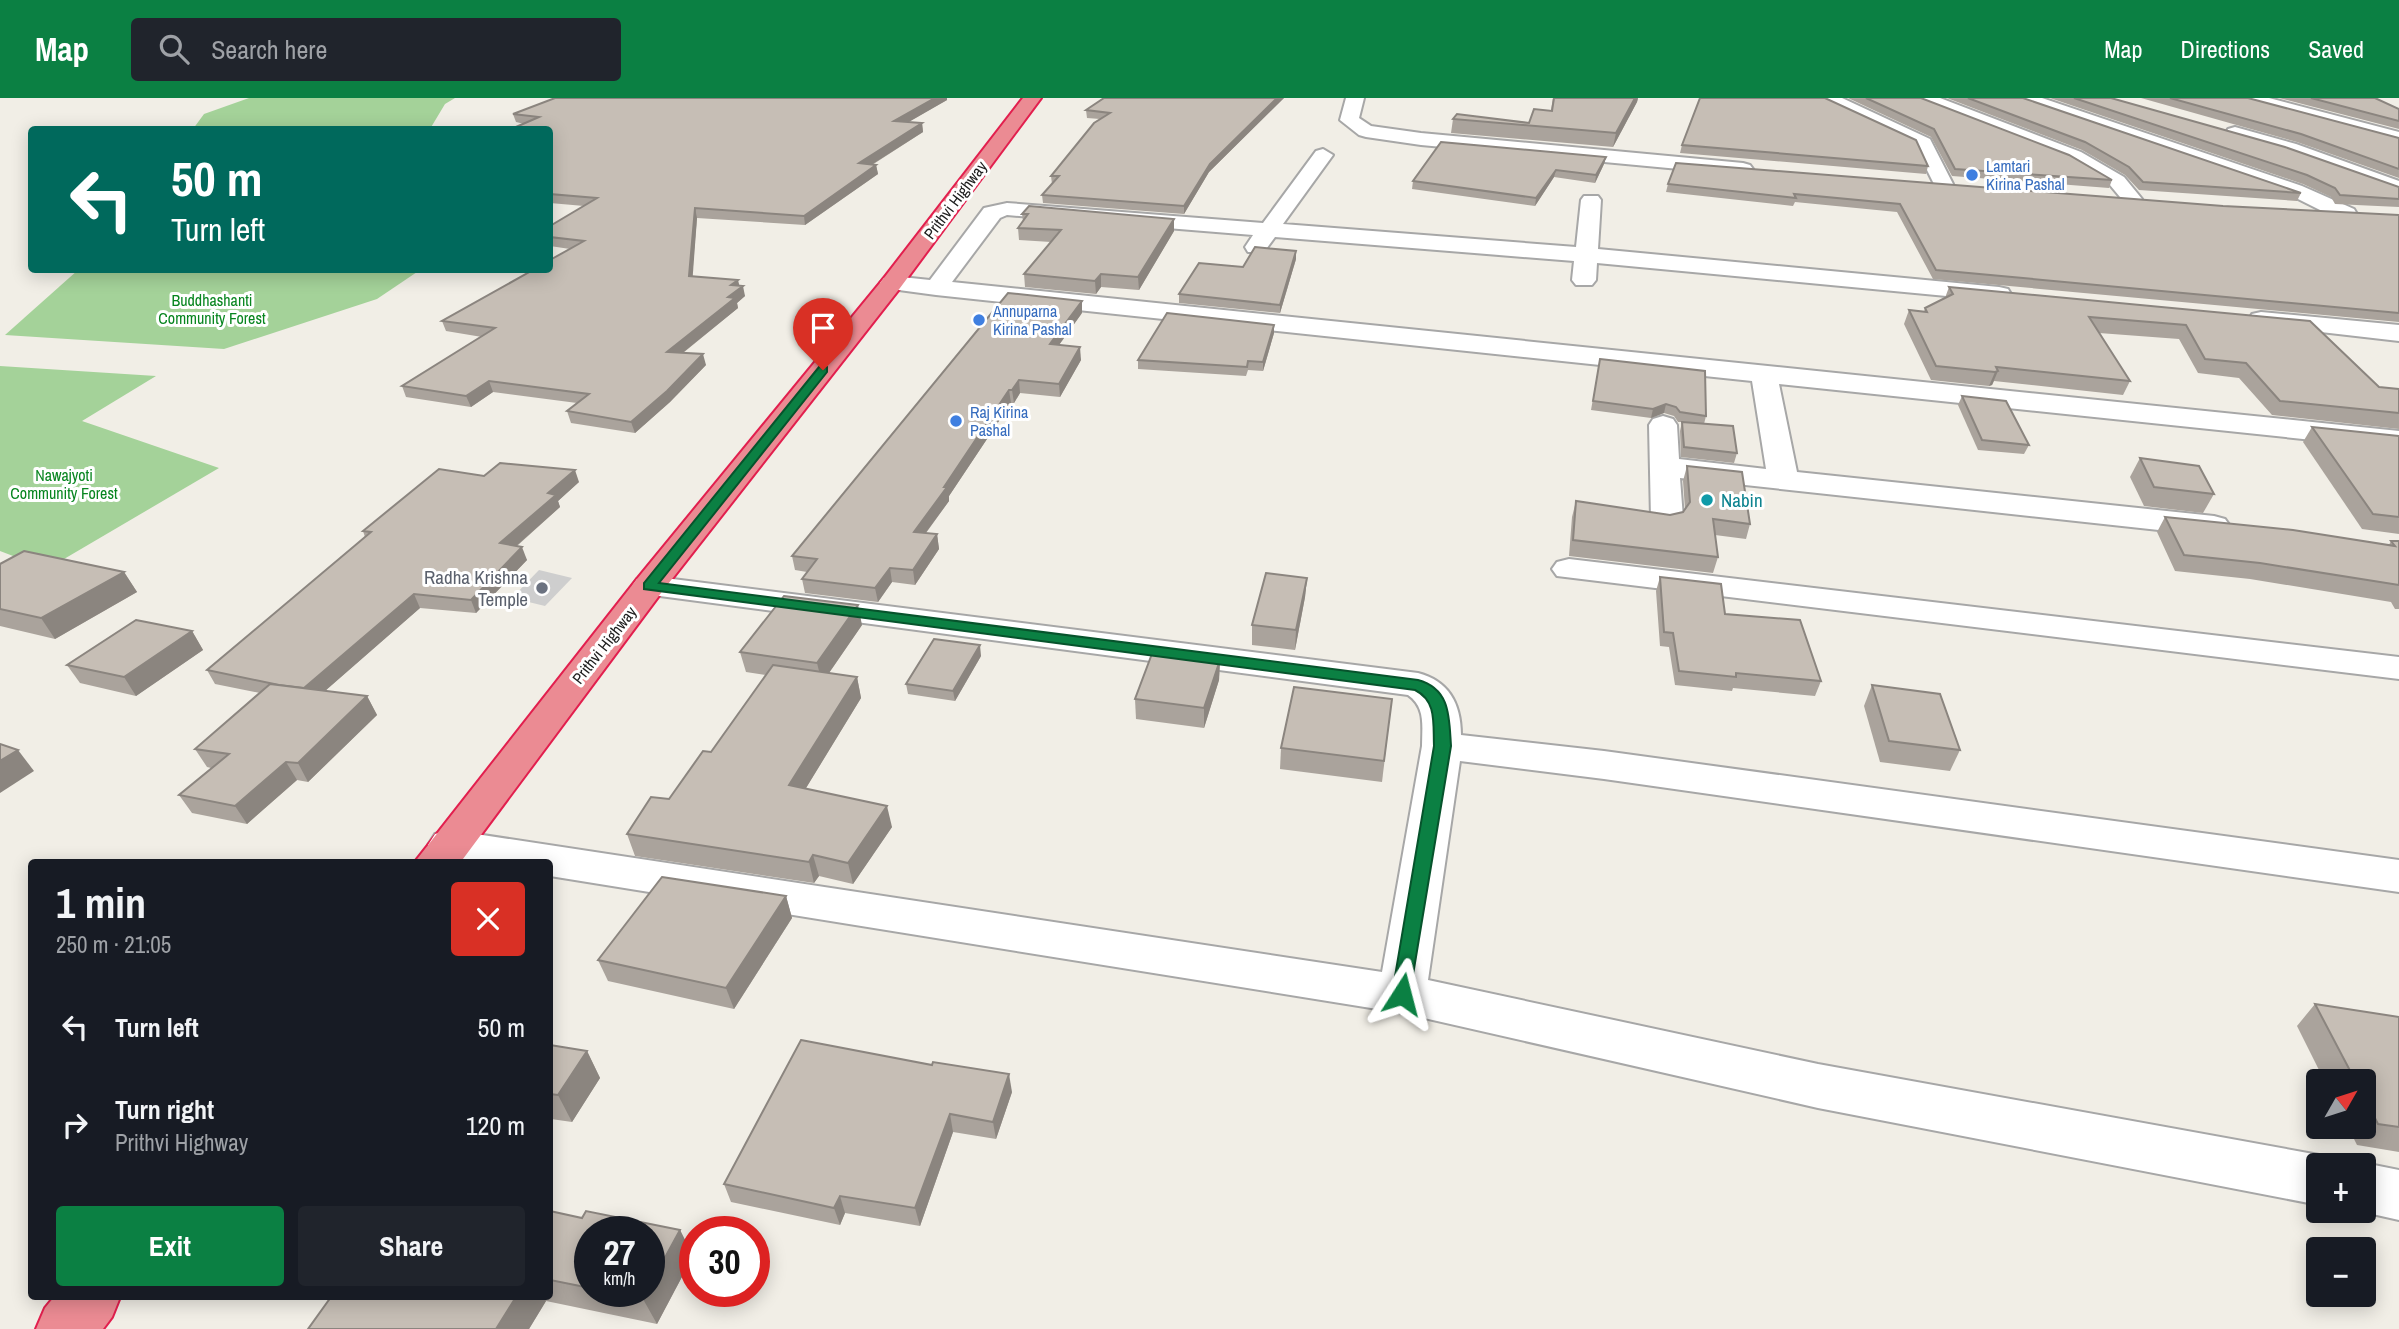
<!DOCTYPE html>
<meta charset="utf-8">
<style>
:root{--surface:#171b24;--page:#20242c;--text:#f1f3f6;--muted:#9ea1a6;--accent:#0b8043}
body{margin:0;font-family:"Archivo Narrow",sans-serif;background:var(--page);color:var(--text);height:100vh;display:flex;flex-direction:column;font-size:26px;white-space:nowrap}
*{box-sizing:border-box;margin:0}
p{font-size:23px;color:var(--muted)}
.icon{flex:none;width:38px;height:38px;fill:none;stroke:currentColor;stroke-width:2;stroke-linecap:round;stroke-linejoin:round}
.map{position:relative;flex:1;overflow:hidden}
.panel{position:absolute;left:28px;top:761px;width:525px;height:441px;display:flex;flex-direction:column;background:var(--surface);border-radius:7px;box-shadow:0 4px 18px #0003}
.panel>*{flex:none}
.banner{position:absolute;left:28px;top:28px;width:525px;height:147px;border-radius:7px;box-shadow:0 4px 18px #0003;background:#00695c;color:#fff;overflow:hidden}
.needle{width:46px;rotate:51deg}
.fabs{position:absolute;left:2306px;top:971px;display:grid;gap:14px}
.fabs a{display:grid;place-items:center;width:70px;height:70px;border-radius:7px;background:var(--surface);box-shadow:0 4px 18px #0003;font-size:35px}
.speed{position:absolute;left:574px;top:1118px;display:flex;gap:14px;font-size:35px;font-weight:700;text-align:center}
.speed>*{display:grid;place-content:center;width:91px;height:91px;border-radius:50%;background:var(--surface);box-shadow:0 4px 18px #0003;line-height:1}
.speed small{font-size:18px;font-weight:400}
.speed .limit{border:10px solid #d22;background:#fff;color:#111}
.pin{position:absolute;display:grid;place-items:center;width:60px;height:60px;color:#fff;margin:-72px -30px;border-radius:50% 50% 50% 0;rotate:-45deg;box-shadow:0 0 7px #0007}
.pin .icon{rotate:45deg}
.me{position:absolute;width:77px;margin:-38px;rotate:9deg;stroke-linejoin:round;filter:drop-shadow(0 0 5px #0008)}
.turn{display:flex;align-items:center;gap:24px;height:147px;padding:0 28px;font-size:32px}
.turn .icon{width:91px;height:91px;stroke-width:2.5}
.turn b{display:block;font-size:49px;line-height:60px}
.round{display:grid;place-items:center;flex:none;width:74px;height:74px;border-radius:7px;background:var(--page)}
.overview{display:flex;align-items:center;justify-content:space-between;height:119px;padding:0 28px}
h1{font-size:42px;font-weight:700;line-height:52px}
.cta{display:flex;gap:14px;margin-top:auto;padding:14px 28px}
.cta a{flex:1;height:80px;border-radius:7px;background:var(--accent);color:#fff;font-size:28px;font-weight:700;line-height:80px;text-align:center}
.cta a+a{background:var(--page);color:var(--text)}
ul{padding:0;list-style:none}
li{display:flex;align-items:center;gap:21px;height:98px;padding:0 28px}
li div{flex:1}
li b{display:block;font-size:26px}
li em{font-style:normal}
header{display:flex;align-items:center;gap:42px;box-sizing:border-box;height:98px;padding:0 35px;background:var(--accent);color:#fff}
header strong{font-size:33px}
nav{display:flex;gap:38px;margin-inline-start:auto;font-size:24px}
.search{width:490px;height:63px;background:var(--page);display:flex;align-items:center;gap:18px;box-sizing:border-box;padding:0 24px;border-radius:7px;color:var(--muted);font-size:26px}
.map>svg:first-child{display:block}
.religious{fill:#cecece}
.forest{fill:#a4d299}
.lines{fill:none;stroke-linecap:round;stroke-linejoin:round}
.street-casing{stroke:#a7a7a7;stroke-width:4}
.highway-casing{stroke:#e21f4e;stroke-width:4}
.street{fill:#fff;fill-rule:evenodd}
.highway{fill:#eb8b93;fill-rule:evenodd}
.wall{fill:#aaa39c;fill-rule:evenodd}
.shaded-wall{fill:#8b857f}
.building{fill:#c6beb5;stroke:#8b857f;stroke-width:2}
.route{fill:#0b8043;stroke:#07532c;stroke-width:2}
.shop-dot{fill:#3f7fe0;stroke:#fff;stroke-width:2.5}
.culture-dot{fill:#0f9aa8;stroke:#fff;stroke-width:2.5}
.worship-dot{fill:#6b7280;stroke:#fff;stroke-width:2.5}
.labels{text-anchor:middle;stroke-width:6;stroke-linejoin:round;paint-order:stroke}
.far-shop-label{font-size:16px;fill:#366cbe;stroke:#fff;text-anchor:start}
.far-street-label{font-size:16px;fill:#202020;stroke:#fff}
.far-park-label{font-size:16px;fill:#07851f;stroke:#fff}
.culture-label{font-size:19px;fill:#0d838f;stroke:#fff;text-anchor:start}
.worship-label{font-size:19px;fill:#5b616d;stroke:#fff;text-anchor:end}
</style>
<header>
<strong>Map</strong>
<div class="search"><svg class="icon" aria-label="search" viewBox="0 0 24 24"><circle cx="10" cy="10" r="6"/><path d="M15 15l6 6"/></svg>Search here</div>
<nav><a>Map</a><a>Directions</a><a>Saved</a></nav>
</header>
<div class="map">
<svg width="2399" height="1231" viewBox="0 0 2399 1231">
<rect width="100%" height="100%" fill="#f1eee6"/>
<polygon class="religious" points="539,472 572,480 545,508 512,500"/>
<g class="forest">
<polygon points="249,0 455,0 445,6 430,31 193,31 204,16"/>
<polygon points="78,172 420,172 377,201 224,251 5,237"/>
<polygon points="0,268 156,278 82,323 219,370 47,471 0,453"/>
</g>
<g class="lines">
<defs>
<g id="street">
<polygon points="1346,0 1364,0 1359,20 1371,28 1421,35 1743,65 1750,67 1753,71 1750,75 1743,77 1421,47 1366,39 1359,37 1340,22"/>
<polygon points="1819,0 1842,0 1930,41 1953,86 1950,90 1936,90 1915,48 1822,4"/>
<polygon points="1915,0 1940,0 2081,54 2124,79 2142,101 2139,105 2125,105 2110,87 2067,62 1918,4"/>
<polygon points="2016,0 2042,0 2302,88 2354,111 2357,116 2354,121 2338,121 2288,96 2019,4"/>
<polygon points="2240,0 2269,0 2399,34 2399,46 2243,4"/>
<polygon points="2235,29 2296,46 2399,83 2399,96 2282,54 2228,39 2226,35 2228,31"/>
<polygon points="1323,51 1333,57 1283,126 1576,149 1581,102 1584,98 1598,98 1601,102 1598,151 1999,189 2008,191 2011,196 2008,201 1999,203 1597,165 1596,182 1592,187 1576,187 1572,182 1574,163 1275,139 1264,154 1248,154 1245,149 1253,137 1007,117 1000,120 952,184 2399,333 2399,351 1779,286 1797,374 2214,418 2225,421 2230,428 2225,435 2214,438 1680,380 1683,420 1678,427 1667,430 1656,427 1651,420 1649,327 1653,321 1663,318 1673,321 1677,327 1679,361 1766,371 1752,283 936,197 884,190 880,185 884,180 892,178 930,182 984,110 1007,105 1263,125 1316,53"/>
<polygon points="2261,214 2399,227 2399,243 2252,226 2249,221 2252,216"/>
<polygon points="1569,461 2399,559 2399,581 1557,478 1552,471 1557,464"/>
<path d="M649 478 1418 575C1449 583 1461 606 1461 637L1604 653 2399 762V794L1604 681 1460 663 1428 882 1818 966 2319 1057 2340 1068H2319V1107L1818 1010 1402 915 550 778V765H464L435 758 428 747 435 736 450 732 1382 874 1422 648C1422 629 1426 609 1408 597L637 495 632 488 637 481Z"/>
<polygon points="2364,1065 2399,1072 2399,1122 2359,1113 2364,1113 2364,1068 2357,1068"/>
</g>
<g id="highway">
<polygon points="1023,0 1041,0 900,190 661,495 460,765 414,765 637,481 884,180"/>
<polygon points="54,1199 120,1199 112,1219 103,1231 36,1231 45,1210"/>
</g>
</defs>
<use href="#street" class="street-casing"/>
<use href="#highway" class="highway-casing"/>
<use href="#street" class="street"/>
<use href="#highway" class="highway"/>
</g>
<g class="wall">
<polygon points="555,0 947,0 947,2 908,24 922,25 923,34 872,67 876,67 878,76 805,127 697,120 692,178 739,188 745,198 737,205 738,210 683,255 706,267 670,304 635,335 571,325 567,313 577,305 493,294 471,309 406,299 402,288 482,239 446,233 442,223 570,151 550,148 550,128 584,108 550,105 550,32 516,24 513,16"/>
<polygon points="1104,0 1284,0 1209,74 1184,116 1043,105 1042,97 1052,86 1051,78 1100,21 1087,20 1086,12"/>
<polygon points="1553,0 1638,0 1637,4 1613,49 1451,35 1453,21 1529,25 1551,12"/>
<polygon points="1848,0 1921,0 2112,82 2109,90 1952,78 1931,39"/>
<polygon points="1947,0 2023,0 2301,95 2297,103 2139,92 2125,77 2082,52"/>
<polygon points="2050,0 2111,0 2399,89 2399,109 2335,106 2331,99 2303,86"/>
<polygon points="2141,0 2248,0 2399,40 2399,80 2297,44"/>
<polygon points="2279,0 2375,0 2399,11 2399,31"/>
<polygon points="1682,47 1928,68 1926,76 1680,55"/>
<polygon points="1606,59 1604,66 1595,85 1554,79 1535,108 1412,91 1413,83"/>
<polygon points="1668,86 2223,108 2399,117 2399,224 1933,181 1897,114 1795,104 1793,108 1666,94"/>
<polygon points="1022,116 1174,133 1139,192 1101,189 1096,196 1025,189 1024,176 1051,144 1019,142 1018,130 1023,123"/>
<polygon points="1296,161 1280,215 1179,205 1179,196 1243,169"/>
<polygon points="1949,189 2310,223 2379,289 2399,291 2399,331 2272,317 2239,280 2198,275 2179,241 2099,235 2130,283 2123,297 1994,283 1992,287 1989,288 1931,282 1904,226 1909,212 1924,214 1925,210 1945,200"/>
<polygon points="1082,215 1059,247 1081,262 1060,299 1020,295 1014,305 1011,305 949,398 949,403 926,435 937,436 939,451 915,487 892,484 878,504 805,495 802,481 807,474 795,472 792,458"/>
<polygon points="1274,227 1274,235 1263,273 1248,272 1246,278 1138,271 1138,262"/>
<polygon points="1600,261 1706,318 1704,326 1737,355 1734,365 1681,359 1680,333 1682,324 1678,324 1674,318 1664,315 1651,320 1591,312"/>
<polygon points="1962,298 2029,347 2024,356 1978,352 1958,307"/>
<polygon points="2312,329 2399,338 2399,436 2362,431 2303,344"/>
<polygon points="2140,360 2214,396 2203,415 2144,408 2130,379"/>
<polygon points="1687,368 1750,426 1746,441 1715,437 1718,459 1713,475 1569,458 1572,419 1576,403 1670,417 1683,414 1685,411 1683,383"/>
<polygon points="484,378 579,384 558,403 560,409 517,448 527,462 476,515 420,510 325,593 367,598 377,617 308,684 297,682 247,726 192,715 179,697 211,670 207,669 195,651 260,595 215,586 207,572 365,439 363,433"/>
<polygon points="2165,419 2389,447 2391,443 2399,443 2399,511 2395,511 2391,504 2250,481 2175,473 2157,434"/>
<polygon points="0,466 124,474 137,494 55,541 0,528"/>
<polygon points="1660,479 1725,516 1821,583 1815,598 1733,590 1732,593 1675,587 1669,549 1660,548 1656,493"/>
<polygon points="1307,480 1305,499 1295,552 1252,547 1252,527"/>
<polygon points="862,527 829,575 857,579 861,600 806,690 892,729 853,786 819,778 814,785 635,758 627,736 669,701 711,654 766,577 746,574 740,554"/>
<polygon points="192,533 203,552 136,598 80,585 67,567"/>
<polygon points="981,558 955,603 908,596 906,586"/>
<polygon points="1220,562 1219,582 1204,630 1136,621 1135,601"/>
<polygon points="1872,587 1960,652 1950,673 1880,664 1864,608"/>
<polygon points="1392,601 1382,684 1280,671 1281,650"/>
<polygon points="786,798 792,820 734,911 608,883 598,862"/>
<polygon points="2315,906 2399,919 2399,1054 2357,1047 2348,1029 2364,1029 2364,984 2325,984 2297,928"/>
<polygon points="550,947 587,953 600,980 572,1024 551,1021 550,1023"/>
<polygon points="1012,994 996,1041 953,1034 920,1128 845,1115 840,1127 731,1104 724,1086"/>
<path d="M550 1113 582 1120 680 1132 693 1158 657 1226 546 1203 529 1231H308L331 1199H550ZM590 1134 649 1194H590Z"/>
</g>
<g class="shaded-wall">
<polygon points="935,0 947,0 947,2 895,32 894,23"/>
<polygon points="1277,0 1284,0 1209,74 1184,116 1184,108 1210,66"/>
<polygon points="1635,0 1638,0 1637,4 1613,49 1616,35"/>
<polygon points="922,25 923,34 860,74 859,65"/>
<polygon points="1606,59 1604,66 1595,85 1596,77"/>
<polygon points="876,67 878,76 805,127 804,118"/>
<polygon points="1556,72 1554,79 1535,108 1536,100"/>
<polygon points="695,110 697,120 692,188 689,178"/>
<polygon points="1174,121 1174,133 1139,192 1138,179"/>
<polygon points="1296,153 1296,161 1280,215 1280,207"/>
<polygon points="1101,176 1101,189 1096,196 1095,183"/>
<polygon points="738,182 740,190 743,188 745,198 737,205 738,210 670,265 667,254 728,199 731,187"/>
<polygon points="1082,203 1082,215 1051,258 1050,246"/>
<polygon points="1274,227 1274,235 1263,273 1263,264"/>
<polygon points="1080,249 1081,262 1060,299 1059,286"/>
<polygon points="703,256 706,267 670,304 635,335 631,324"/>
<polygon points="1998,273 1992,287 1989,288 1995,274"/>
<polygon points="1019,282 1020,295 1014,305 1012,292"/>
<polygon points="489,283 493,294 471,309 466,298"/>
<polygon points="1009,292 1011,305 949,398 949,403 916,448 914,434"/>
<polygon points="1666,306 1664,315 1651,320 1653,311"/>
<polygon points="575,372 579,384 558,403 560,409 505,458 500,445 548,395"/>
<polygon points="937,436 939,451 915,487 913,472"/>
<polygon points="522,449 527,462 476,515 471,502"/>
<polygon points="890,470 892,484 878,504 875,490"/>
<polygon points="124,474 137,494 55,541 41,520"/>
<polygon points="1307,480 1305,499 1295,552 1296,532"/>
<polygon points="414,496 420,510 310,606 302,592"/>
<polygon points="858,507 862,527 822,585 817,565"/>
<polygon points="192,533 203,552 136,598 124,579"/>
<polygon points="980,547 981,558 955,603 953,593"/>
<polygon points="1220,562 1219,582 1204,630 1204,610"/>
<polygon points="857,579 861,600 795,708 789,687"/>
<polygon points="367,598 377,617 308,684 298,665"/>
<polygon points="18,652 34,673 0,695 0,663"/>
<polygon points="286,664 297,682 247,726 235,708"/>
<polygon points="887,708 892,729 853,786 848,765"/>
<polygon points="813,757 819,778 814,785 809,764"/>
<polygon points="786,798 792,820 734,911 726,890"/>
<polygon points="587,953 600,980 572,1024 558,997"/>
<polygon points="1009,976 1012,994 996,1041 993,1024"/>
<polygon points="950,1016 953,1034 920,1128 915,1110"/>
<polygon points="840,1098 845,1115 840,1127 834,1110"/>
<polygon points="680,1132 693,1158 657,1226 643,1201 647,1194 649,1194 649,1189"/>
<polygon points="516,1199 543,1199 546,1203 529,1231 496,1231"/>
</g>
<g class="building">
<polygon points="555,0 935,0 894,23 922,25 859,65 876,67 804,118 695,110 689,178 738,182 731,187 743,188 728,199 735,200 667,254 703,256 667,293 631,324 567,313 589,296 489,283 466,298 402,288 495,230 442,223 533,172 550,172 550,162 584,143 550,139 550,128 597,100 550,96 550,32 509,32 539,19 513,16"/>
<polygon points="1104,0 1277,0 1210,66 1184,108 1042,97 1059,78 1051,78 1094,25 1110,15 1086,12"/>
<polygon points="1554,0 1635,0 1616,35 1453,21 1457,16 1529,25 1534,11 1552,13"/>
<polygon points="1700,0 1825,0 1916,42 1928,68 1682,47"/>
<polygon points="1866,0 1921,0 2069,57 2112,82 1955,71 1934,31"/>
<polygon points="1968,0 2023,0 2301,95 2143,84 2129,69 2085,44"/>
<polygon points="2074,0 2111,0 2285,49 2399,89 2399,101 2340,97 2335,90 2307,77"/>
<polygon points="2170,0 2248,0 2399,40 2399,71 2301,36"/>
<polygon points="2311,0 2375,0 2399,11 2399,23"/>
<polygon points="1441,44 1606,59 1596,77 1556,72 1536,100 1413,83"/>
<polygon points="1676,65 2223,108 2399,117 2399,215 1936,172 1900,106 1794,96 1796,100 1668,86"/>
<polygon points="1029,108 1174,121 1138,179 1101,176 1095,183 1024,176 1061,132 1018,130 1028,116 1022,116"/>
<polygon points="1255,149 1296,153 1280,207 1179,196 1199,165 1243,169"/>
<polygon points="1949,189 2310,223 2379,289 2399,291 2399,315 2280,303 2246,265 2205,261 2186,227 2089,219 2130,283 1996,269 1998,273 1995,274 1936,268 1909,212 1927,214 1925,210 1953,196"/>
<polygon points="1008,195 1082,203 1050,246 1080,249 1059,286 1019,282 1012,292 1009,292 944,389 947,389 914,434 937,436 913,472 890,470 875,490 802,481 817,461 792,458"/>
<polygon points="1167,215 1274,227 1263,264 1248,263 1247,269 1138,262"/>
<polygon points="1600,261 1705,273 1706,318 1680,314 1676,309 1666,306 1653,311 1593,303"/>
<polygon points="1962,298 2006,303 2029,347 1982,342"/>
<polygon points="1682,324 1733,328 1737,355 1684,349"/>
<polygon points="2312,329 2399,338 2399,419 2373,416"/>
<polygon points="2140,360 2199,368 2214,396 2154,389"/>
<polygon points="500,365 575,372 548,395 556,397 500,445 522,449 471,502 414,496 304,590 279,587 207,572 371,434 363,433 439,371 484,378"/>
<polygon points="1687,368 1742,374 1750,426 1713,421 1718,459 1573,442 1576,403 1670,417 1683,414 1690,404"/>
<polygon points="2165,419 2293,432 2395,448 2391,443 2399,443 2399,487 2260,465 2184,457"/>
<polygon points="24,453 124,474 41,520 0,511 0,466"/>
<polygon points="1266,475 1307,480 1296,532 1252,527"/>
<polygon points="1660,479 1721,486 1725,516 1800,522 1821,583 1736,575 1736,579 1679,573 1673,535 1664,534"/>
<polygon points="784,498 858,507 817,565 740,554"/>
<polygon points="136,522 192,533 124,579 67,567"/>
<polygon points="934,541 980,547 953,593 906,586"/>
<polygon points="1153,553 1220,562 1204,610 1135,601"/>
<polygon points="773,567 857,579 789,687 887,708 848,765 813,757 809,764 627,736 651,699 669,701 703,653 711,654"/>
<polygon points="270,586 367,598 298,665 286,664 235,708 179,697 229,656 195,651"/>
<polygon points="1872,587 1940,596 1960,652 1889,643"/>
<polygon points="1294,589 1392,601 1384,663 1281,650"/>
<polygon points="0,646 18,652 0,663"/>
<polygon points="662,779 786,798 726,890 598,862"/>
<polygon points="2315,906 2399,919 2399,1029 2378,1026 2364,999 2364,984 2356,984"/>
<polygon points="801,942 932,967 933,964 1009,976 993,1024 950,1016 915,1110 840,1098 834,1110 724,1086"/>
<polygon points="550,947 587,953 558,997 550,996"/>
<polygon points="550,1113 582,1120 586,1113 680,1132 649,1189 649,1134 590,1134 590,1190 550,1182"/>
<polygon points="607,1194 647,1194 643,1201"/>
<polygon points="331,1199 516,1199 496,1231 308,1231"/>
</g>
<path class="route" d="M823 268 827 269V274L659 485 1418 582C1451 591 1449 620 1451 648L1409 901 1402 904 1395 901 1392 896 1434 648C1433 625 1437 603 1415 592L644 491V485L819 269Z"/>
<g class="shop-dot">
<circle cx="1972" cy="77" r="7"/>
<circle cx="979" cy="222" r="7"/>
<circle cx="956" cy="323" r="7"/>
</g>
<circle class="culture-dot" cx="1707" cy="402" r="7"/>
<circle class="worship-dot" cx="542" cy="490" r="7"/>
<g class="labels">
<g class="far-shop-label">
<text x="1986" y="74">Lamtari<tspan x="1986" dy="18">Kirina Pashal</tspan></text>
<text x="993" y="219">Annuparna<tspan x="993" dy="18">Kirina Pashal</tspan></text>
<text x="970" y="320">Raj Kirina<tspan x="970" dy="18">Pashal</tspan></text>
</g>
<g class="far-street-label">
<text transform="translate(955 102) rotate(-53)" y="6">Prithvi Highway</text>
<text transform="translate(604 547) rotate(-52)" y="6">Prithvi Highway</text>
</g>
<g class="far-park-label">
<text x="212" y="208">Buddhashanti<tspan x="212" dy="18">Community Forest</tspan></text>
<text x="64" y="383">Nawajyoti<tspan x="64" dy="18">Community Forest</tspan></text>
</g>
<g class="culture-label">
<text x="1721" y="409">Nabin</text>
</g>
<g class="worship-label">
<text x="528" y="486">Radha Krishna<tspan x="528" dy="22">Temple</tspan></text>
</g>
</g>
</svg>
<div class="fabs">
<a><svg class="needle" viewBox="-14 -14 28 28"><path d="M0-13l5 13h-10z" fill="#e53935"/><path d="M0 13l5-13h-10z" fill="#9ea1a6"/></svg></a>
<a>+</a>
<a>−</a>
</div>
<div class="speed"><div>27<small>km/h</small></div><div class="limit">30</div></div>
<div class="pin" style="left:823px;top:272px;background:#d93025"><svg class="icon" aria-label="arrive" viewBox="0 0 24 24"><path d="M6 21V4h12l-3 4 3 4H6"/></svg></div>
<svg class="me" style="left:1402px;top:896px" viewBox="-20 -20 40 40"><path d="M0-17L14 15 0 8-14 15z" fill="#0b8043" stroke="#fff" stroke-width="4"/></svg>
<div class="banner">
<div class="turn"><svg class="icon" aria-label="left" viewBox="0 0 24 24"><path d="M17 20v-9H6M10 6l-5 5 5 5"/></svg><div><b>50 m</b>Turn left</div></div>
</div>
<section class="panel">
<div class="overview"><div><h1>1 min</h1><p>250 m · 21:05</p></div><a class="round" style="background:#d93025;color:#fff"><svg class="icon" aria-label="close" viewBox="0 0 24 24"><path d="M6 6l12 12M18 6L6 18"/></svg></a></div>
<ul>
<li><svg class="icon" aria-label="left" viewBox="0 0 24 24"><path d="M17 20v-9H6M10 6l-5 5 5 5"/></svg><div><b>Turn left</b></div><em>50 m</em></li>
<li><svg class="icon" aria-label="right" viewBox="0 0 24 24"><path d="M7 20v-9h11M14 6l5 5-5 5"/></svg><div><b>Turn right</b><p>Prithvi Highway</p></div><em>120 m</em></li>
</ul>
<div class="cta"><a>Exit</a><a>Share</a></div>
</section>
</div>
